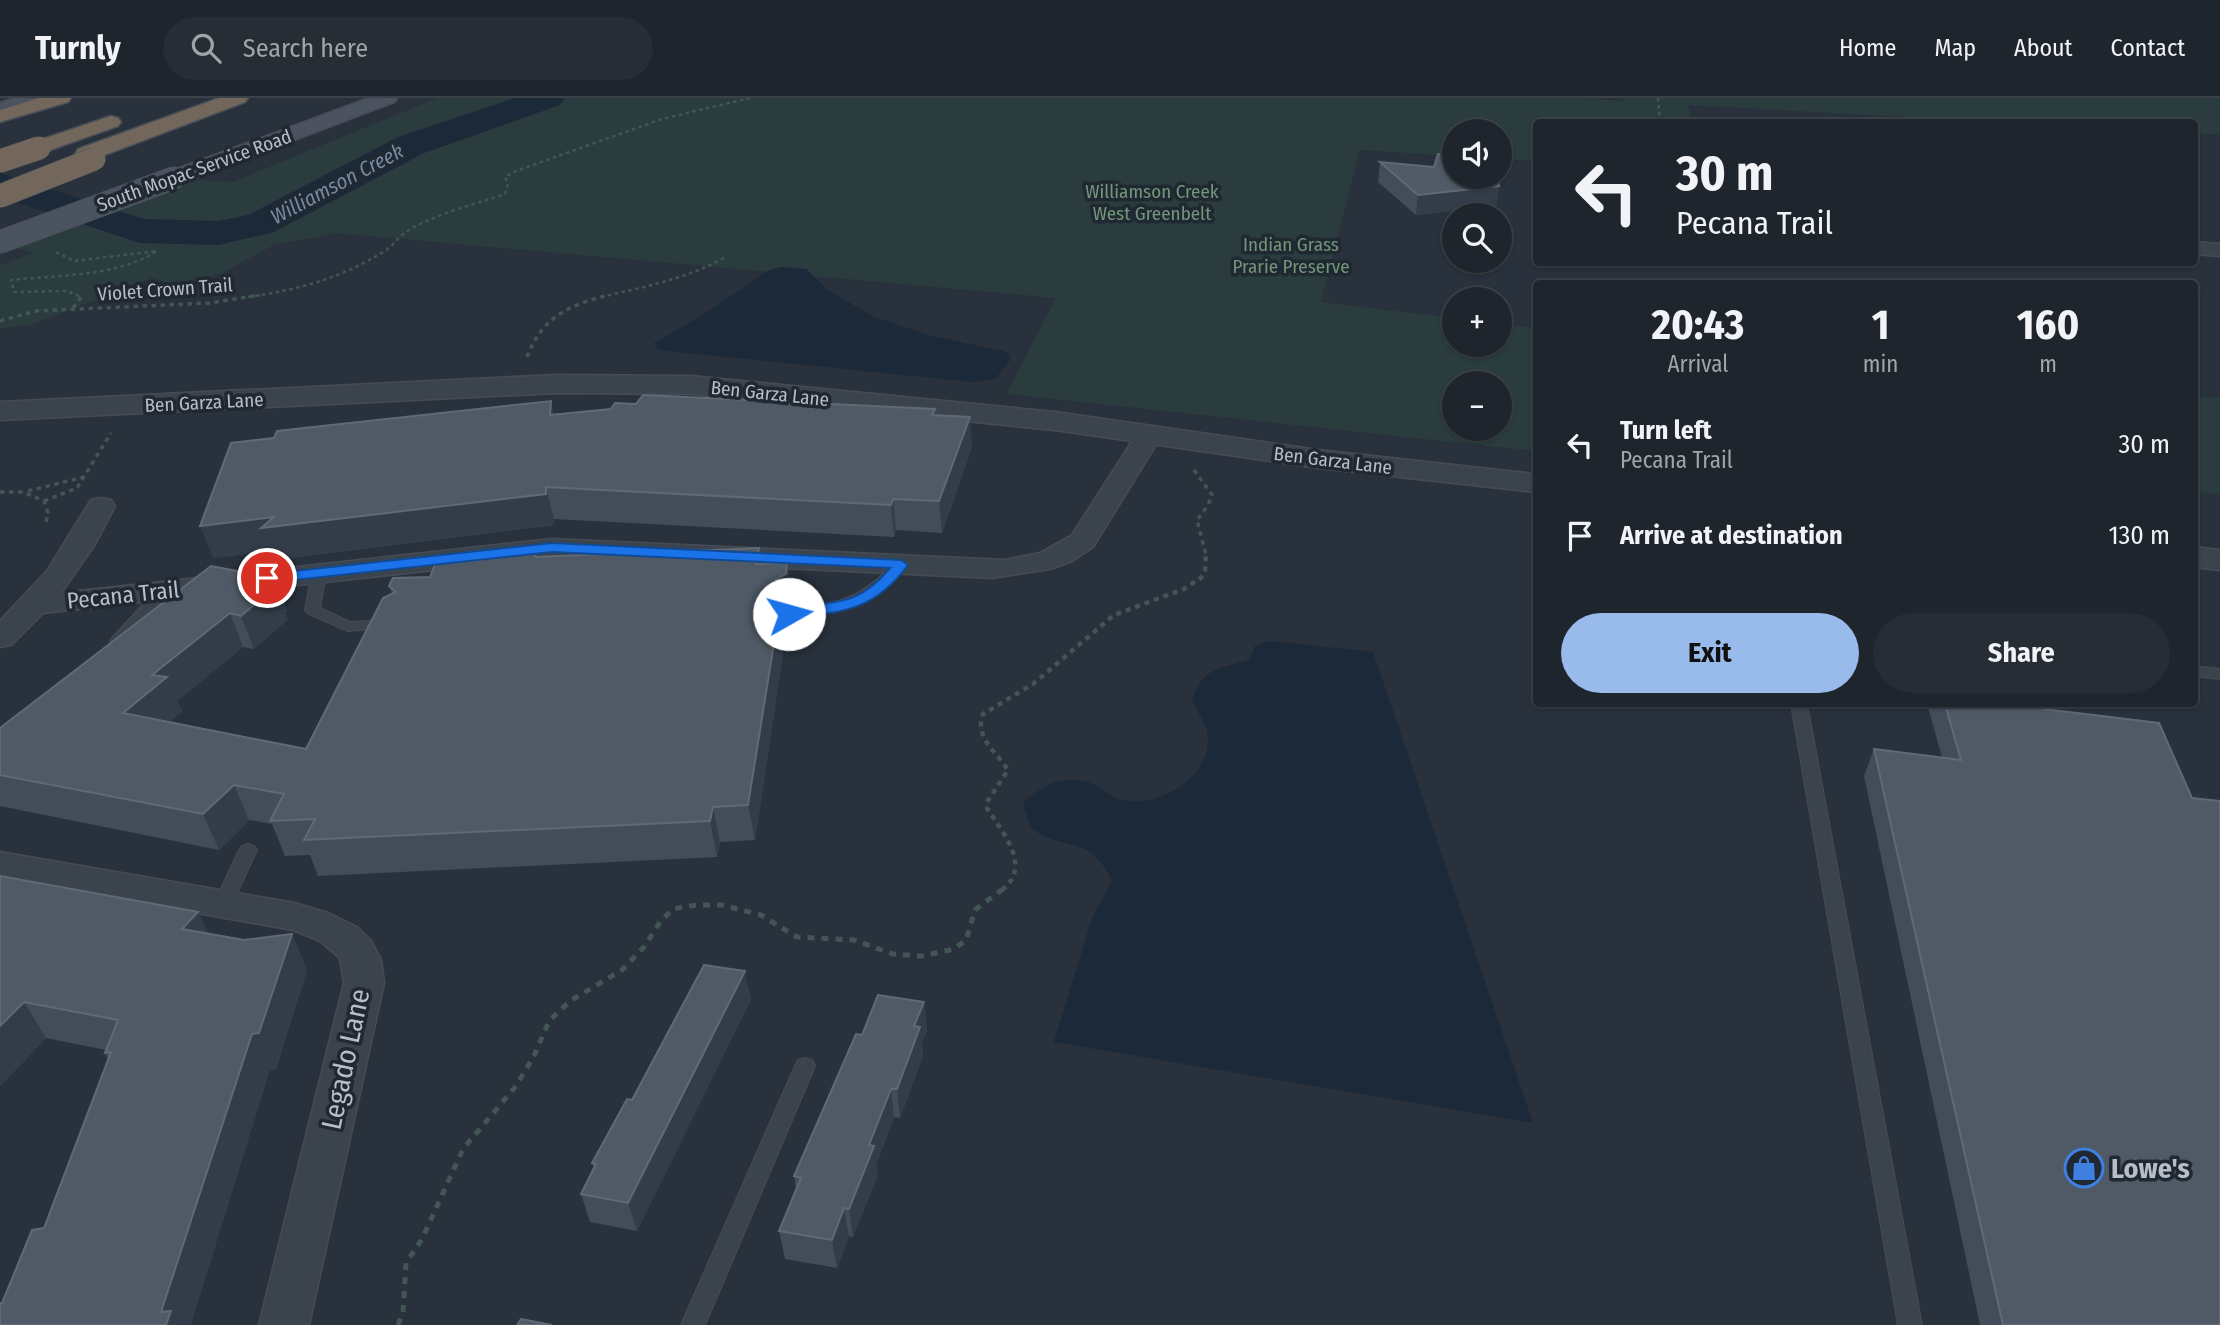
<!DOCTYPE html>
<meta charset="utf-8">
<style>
:root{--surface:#1e252d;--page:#262d35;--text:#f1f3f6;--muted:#a1a5aa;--line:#3c4249;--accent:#98bbec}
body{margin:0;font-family:"Fira Sans Condensed",sans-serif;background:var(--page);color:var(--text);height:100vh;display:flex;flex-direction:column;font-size:26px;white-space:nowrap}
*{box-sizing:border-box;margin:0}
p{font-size:23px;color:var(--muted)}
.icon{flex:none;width:38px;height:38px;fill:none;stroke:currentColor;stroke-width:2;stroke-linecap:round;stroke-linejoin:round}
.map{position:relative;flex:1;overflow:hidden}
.drawer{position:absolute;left:1533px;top:182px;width:665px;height:427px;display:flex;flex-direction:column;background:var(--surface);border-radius:7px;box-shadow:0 2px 5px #0004,0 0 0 2px var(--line)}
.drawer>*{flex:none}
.hud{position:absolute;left:1533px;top:21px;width:665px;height:147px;border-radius:7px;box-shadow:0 2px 5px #0004,0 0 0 2px var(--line);background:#1e252d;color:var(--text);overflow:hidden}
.fabs{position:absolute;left:1442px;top:21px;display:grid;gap:14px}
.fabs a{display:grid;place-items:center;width:70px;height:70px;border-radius:50%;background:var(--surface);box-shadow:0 2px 5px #0004,0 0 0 2px var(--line);font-size:35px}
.pin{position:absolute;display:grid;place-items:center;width:60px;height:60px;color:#fff;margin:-30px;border:4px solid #fff;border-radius:50%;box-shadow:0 2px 7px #0007}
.me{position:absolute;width:77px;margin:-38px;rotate:83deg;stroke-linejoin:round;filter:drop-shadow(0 0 5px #0008)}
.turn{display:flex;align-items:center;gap:24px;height:147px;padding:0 28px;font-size:32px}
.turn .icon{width:91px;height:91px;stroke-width:2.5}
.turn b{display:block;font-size:49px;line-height:60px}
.eta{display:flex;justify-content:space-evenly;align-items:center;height:119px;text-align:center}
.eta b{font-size:42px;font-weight:700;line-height:49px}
.cta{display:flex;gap:14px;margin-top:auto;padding:14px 28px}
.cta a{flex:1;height:80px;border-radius:42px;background:var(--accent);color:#111;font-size:28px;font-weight:700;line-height:80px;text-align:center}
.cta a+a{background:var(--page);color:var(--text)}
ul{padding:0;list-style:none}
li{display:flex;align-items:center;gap:21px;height:91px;padding:0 28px}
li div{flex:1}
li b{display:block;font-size:26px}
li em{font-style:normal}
header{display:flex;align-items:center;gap:42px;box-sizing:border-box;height:98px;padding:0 35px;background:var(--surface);border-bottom:2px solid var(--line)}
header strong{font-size:33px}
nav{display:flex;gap:38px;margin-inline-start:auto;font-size:24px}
.search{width:490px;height:63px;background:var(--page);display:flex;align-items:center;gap:18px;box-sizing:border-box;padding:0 24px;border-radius:38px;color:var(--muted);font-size:26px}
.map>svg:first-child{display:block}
.green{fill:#2a3c3d;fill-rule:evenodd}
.water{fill:#1c2939}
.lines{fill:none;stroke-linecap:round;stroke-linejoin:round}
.river{fill:#1c2939;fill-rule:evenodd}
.service-casing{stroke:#454c56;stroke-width:2}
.minor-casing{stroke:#454c56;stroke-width:3}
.tertiary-casing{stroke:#454c56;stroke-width:3}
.secondary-casing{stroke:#454c56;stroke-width:3}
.motorway-casing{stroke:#464e58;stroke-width:3}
.path-far3{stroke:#435555;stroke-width:2.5;stroke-dasharray:3.5 3.5;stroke-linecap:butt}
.path-far2{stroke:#435555;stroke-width:3.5;stroke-dasharray:4.5 4.5;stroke-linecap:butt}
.path-far1{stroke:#435555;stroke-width:4.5;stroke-dasharray:5 5;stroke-linecap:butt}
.path{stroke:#435555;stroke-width:5;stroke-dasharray:7 7;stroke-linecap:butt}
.service{fill:#3b434d;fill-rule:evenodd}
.minor{fill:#3b434d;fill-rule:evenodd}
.tertiary{fill:#3b434d;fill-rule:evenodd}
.secondary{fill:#4a535f;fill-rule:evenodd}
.motorway{fill:#72675a;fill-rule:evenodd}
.secondary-bridge-casing{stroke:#454c56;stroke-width:24;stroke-linecap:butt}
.motorway-bridge-casing{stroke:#464e58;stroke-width:24;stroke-linecap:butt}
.secondary-bridge{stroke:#4a535f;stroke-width:23}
.motorway-bridge{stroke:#72675a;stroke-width:23}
.wall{fill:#434d5a}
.shaded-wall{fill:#333d49}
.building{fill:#4f5a66;stroke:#606975;stroke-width:2}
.route{fill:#1a73e8;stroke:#114b97;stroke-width:2}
.labels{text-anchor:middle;stroke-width:7;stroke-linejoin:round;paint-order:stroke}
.far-street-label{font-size:19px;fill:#b8bec8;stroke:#202832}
.far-park-label{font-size:19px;fill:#729679;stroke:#202832}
.far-water-label{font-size:21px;font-style:italic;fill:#758aa2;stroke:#202832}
.street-label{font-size:23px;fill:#b8bec8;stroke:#202832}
.near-street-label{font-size:28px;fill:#b8bec8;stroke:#202832}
.near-poi-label{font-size:28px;font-weight:bold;fill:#b8bec8;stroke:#202832;text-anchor:start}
</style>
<header>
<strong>Turnly</strong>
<div class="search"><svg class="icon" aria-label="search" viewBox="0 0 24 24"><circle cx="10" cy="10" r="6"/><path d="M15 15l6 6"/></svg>Search here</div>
<nav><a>Home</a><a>Map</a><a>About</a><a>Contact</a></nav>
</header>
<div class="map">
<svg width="2220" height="1227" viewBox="0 0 2220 1227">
<rect width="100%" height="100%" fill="#28313c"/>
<g class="green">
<path d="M437 0H1586L1623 3V0H2220V37L2195 35 2194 24H1999L1688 7 1692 24H1536V63L1500 61V33H1454V58L1360 52 1321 204 1454 220V247H1500V226L1536 230V353L1006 296 1056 200 337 135 274 147 224 174 179 188 152 180 34 226 0 231V167L33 155 0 145 174 80 233 84ZM1454 285H1500V331H1454Z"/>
<polygon points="2194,298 2220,300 2220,396 2195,394"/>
</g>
<g class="water">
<polygon points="781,169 806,171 828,192 872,218 932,238 1003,253 1010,257 1009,264 995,281 972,284 658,252 654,245 695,222 769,172"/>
<path d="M1269 543 1373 554 1533 1025 1054 944 1092 820 1112 783C1090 734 1063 755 1030 729L1023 705C1037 693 1051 682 1071 682 1100 681 1104 700 1129 703 1165 707 1216 674 1207 633 1205 623 1197 613 1192 604 1201 568 1221 572 1250 561L1255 548Z"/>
</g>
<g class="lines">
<polygon class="river" points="515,0 565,0 560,7 424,55 274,134 218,147 140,145 0,99 0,75 144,121 218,123 248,117 398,39"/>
<defs>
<g id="service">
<path d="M901 462 908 466C875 509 840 514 789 520L782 516 789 512C838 506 862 501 896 463Z"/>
<polygon points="319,471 326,475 320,510 350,524 390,522 395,523 397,526 395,529 348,533 307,515 305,512 312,475"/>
<polygon points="164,488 169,489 171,492 169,495 122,546 112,546 110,543 112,540 159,489"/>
<polygon points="2194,568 2220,571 2220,581 2194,578"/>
<polygon points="1791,606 1807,606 1922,1227 1898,1227"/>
<polygon points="248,746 254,748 257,752 232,806 229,811 217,811 214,806 239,752 242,748"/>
<polygon points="805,960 812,962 815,968 705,1227 681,1227 795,968 798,962"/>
</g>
<g id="minor">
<polygon points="2194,144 2220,146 2220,158 2194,156"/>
<polygon points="1149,329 1158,331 1162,337 1093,449 1072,463 1050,471 992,480 552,459 43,515 11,547 0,549 0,523 47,473 91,402 101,400 111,402 115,408 94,448 61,495 552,441 1005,462 1040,455 1072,437 1140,331"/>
<polygon points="0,754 295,805 328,815 357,829 371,843 381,862 384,885 309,1227 259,1227 344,885 340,860 320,843 293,832 0,780"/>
</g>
<g id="tertiary">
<polygon points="557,277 691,278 1055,314 1318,352 1536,376 1536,394 1318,370 1055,332 691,296 557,295 0,322 0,304"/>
<polygon points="2194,449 2220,452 2220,472 2194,469"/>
</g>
<g id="secondary">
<polygon points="14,0 42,0 39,4 0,18 0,5"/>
<polygon points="369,0 397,0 394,4 182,85 166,85 163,80 166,75"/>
</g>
<g id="motorway">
<polygon points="39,0 71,0 68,4 0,24 0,12"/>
<polygon points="219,0 248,0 245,4 94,61 78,61 75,56 78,51"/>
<polygon points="111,18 118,20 121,24 118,28 39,56 31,55 28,50 31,45"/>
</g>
</defs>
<use href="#service" class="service-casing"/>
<use href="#minor" class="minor-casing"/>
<use href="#tertiary" class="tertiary-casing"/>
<use href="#secondary" class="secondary-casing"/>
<use href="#motorway" class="motorway-casing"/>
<g class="path-far3">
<polyline points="1658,0 1660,24"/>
<path d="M56 154 74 163 157 153C117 179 57 177 11 182L14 194 67 193 81 199"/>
<path d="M248 199C301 191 339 181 385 153 394 147 400 137 409 132 438 115 473 107 505 96L508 86 505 79 516 73 662 21 750 0"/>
<path d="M601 199C644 189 686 181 724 160"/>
</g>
<g class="path-far2">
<polyline points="73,210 81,199 77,197"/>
<polyline points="0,223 36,213 209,205 260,197"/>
<path d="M527 259C542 219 569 207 609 197"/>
<polyline points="1194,372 1212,397 1208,407 1197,422 1206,457"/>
<polyline points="28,393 84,379"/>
<polyline points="0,394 23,394 44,403 48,415 46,424"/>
<polyline points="44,403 77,390 111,335"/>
</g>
<path class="path-far1" d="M1002 792C1033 768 1002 734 987 710V704L1008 672C997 654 974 640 983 616L1033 586 1114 517 1184 491 1201 480 1205 473 1206 455"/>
<polyline class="path" points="398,1227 403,1215 406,1165 422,1141 463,1051 516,988 534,958 549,923 570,903 622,872 644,849 660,824 673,811 696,807 722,807 761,817 797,839 854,842 893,856 921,858 954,851 966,842 975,812 1004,790"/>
<use href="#service" class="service"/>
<use href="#minor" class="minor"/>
<use href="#tertiary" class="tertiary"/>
<use href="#secondary" class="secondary"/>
<use href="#motorway" class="motorway"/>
<defs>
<polyline id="secondary-bridge" points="0,144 174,80"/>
<g id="motorway-bridge">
<polyline points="0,63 39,50"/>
<polyline points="0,98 94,61"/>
</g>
</defs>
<use href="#secondary-bridge" class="secondary-bridge-casing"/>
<use href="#motorway-bridge" class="motorway-bridge-casing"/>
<use href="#secondary-bridge" class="secondary-bridge"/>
<use href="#motorway-bridge" class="motorway-bridge"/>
</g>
<g class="wall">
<polygon points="1380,64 1499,88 1496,108 1416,117 1378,84"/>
<polygon points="554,317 935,317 972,349 942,435 896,432 894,439 554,421 554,427 273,462 270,453 213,460"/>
<polygon points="540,458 761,466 787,465 792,497 790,509 787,511 788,522 755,742 720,744 717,759 318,778 310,757 285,758 272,726 249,722 219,752 0,708 0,630 274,480 287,513 285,515 287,522 254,551 243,549 177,603 182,613 169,624 306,651 392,496 389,488 430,479 482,462"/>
<polygon points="1927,606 2042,606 2044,611 2192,700 2220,1227 1980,1227 1864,678 1874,651 1942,659"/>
<polygon points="0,778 209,836 244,842 292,836 307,872 276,971 270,972 2,1205 44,1130 108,961 105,955 106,952 46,940 0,988"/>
<polygon points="751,901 637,1133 590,1124 581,1096 594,1071 592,1065 632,1002"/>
<polygon points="924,904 927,932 922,945 923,958 900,1020 894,1019 876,1067 878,1077 853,1139 849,1138 837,1170 785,1161 779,1133 796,1092 794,1078 862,937"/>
</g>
<g class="shaded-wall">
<polygon points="1499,88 1496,108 1416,117 1418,97"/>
<polygon points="551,303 558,333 550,317"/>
<polygon points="970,319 972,349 942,435 939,403"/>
<polygon points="546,389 554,421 554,427 273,462 270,453 213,460 200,428"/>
<polygon points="893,401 896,432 894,439 891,407"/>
<polygon points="759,450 764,482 756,466"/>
<polygon points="787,465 792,497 790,509 787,511 788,522 755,742 748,707 775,482"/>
<polygon points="274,480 287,513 285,515 287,522 254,551 241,518 266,487"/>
<polygon points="230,515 243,549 177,603 182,613 140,649 123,615 152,577"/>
<polygon points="234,687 249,722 219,752 203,716"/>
<polygon points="713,709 720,744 717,759 710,723"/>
<polygon points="198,814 215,850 182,831"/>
<polygon points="292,836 307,872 276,971 270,972 191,1227 166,1227 161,1214 252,936"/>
<polygon points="745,873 751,901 637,1133 628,1105"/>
<polygon points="24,904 46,940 0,988 0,928"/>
<polygon points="924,904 927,932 922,945 923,958 900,1020 897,991 914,928"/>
<polygon points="891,991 894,1019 876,1067 878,1077 853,1139 849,1111 869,1047"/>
<polygon points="844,1110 849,1138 837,1170 832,1142"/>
</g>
<g class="building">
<polygon points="1448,50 1454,51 1454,79 1499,79 1499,88 1418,97 1380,64 1434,69 1438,56 1447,57"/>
<polygon points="643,297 935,311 932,317 970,319 939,403 893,401 891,407 546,389 546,396 261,430 274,419 200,428 231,345 274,340 277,333 551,303 550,317 611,311 615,305 636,306"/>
<polygon points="538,450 535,459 759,450 756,466 787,465 786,476 775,482 783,489 748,707 713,709 710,723 304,742 315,721 270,723 284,696 234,687 203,716 0,677 0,630 211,468 274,480 266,487 275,489 241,518 230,515 152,577 167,579 123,615 306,651 383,500 396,494 389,488 393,480 430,479 436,464 482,462 486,452"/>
<polygon points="1945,606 2042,606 2044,611 2159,625 2192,700 2220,703 2220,1227 2003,1227 1874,651 1961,662"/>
<polygon points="0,778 198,814 182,831 244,842 292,836 259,935 252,936 161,1214 171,1213 166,1227 0,1227 0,1205 2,1205 32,1132 44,1130 111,954 105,955 118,922 24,904 0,928"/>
<polygon points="704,867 745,873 628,1105 581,1096 596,1066 592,1065 627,1001 632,1002"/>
<polygon points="878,897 924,904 914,928 920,929 897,991 891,991 869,1047 874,1048 849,1111 844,1110 832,1142 779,1133 801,1080 794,1078 856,936 862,937"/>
<polygon points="521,1221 552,1227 517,1227"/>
</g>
<path class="route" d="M552 445 901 462 908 467C874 513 843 514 789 520L784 519 782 516 784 512C831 501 854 513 890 470L552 454 267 485 260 480 267 476Z"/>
<defs>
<symbol id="shop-ring" viewBox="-11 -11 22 22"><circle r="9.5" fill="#202832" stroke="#3f7fe0" stroke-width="1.5"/><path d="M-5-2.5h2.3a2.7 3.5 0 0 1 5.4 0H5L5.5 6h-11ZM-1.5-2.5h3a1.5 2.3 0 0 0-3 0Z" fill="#3f7fe0"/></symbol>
</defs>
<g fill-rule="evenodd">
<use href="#shop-ring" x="2062" y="1048" width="44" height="44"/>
</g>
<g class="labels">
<g class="far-street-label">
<text transform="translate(194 72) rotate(-20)" y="7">South Mopac Service Road</text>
<text transform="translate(165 191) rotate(-4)" y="7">Violet Crown Trail</text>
<text transform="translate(770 295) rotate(6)" y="7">Ben Garza Lane</text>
<text transform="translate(204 304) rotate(-3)" y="7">Ben Garza Lane</text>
<text transform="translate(1333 362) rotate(7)" y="7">Ben Garza Lane</text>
</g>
<g class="far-park-label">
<text x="1152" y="100">Williamson Creek<tspan x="1152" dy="22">West Greenbelt</tspan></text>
<text x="1291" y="153">Indian Grass<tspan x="1291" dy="22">Prarie Preserve</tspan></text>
</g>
<g class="far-water-label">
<text transform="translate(337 86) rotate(-28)" y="7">Williamson Creek</text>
</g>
<g class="street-label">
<text transform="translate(123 497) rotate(-6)" y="8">Pecana Trail</text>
</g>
<g class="near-street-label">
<text transform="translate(345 961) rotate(-78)" y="10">Legado Lane</text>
</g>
<g class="near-poi-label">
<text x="2111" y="1080">Lowe's</text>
</g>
</g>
</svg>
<div class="fabs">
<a><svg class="icon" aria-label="sound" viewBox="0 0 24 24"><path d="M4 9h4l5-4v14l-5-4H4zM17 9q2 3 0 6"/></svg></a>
<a><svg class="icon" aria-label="search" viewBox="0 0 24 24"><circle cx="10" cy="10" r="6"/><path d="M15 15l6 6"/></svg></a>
<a>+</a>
<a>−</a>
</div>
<div class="pin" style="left:267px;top:480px;background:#d93025"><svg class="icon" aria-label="arrive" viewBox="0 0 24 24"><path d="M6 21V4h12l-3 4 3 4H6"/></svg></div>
<svg class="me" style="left:789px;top:516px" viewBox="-20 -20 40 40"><circle r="19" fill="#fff"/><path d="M0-13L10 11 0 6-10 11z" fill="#1a73e8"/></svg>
<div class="hud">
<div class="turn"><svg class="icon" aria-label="left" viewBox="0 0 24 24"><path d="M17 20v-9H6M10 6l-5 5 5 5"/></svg><div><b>30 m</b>Pecana Trail</div></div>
</div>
<section class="drawer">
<div class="eta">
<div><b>20:43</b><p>Arrival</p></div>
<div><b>1</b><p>min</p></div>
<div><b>160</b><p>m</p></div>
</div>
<ul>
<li><svg class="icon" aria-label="left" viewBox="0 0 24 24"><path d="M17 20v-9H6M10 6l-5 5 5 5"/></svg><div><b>Turn left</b><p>Pecana Trail</p></div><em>30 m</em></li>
<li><svg class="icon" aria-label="arrive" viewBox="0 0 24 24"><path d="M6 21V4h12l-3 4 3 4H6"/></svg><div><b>Arrive at destination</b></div><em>130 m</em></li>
</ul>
<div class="cta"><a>Exit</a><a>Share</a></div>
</section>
</div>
